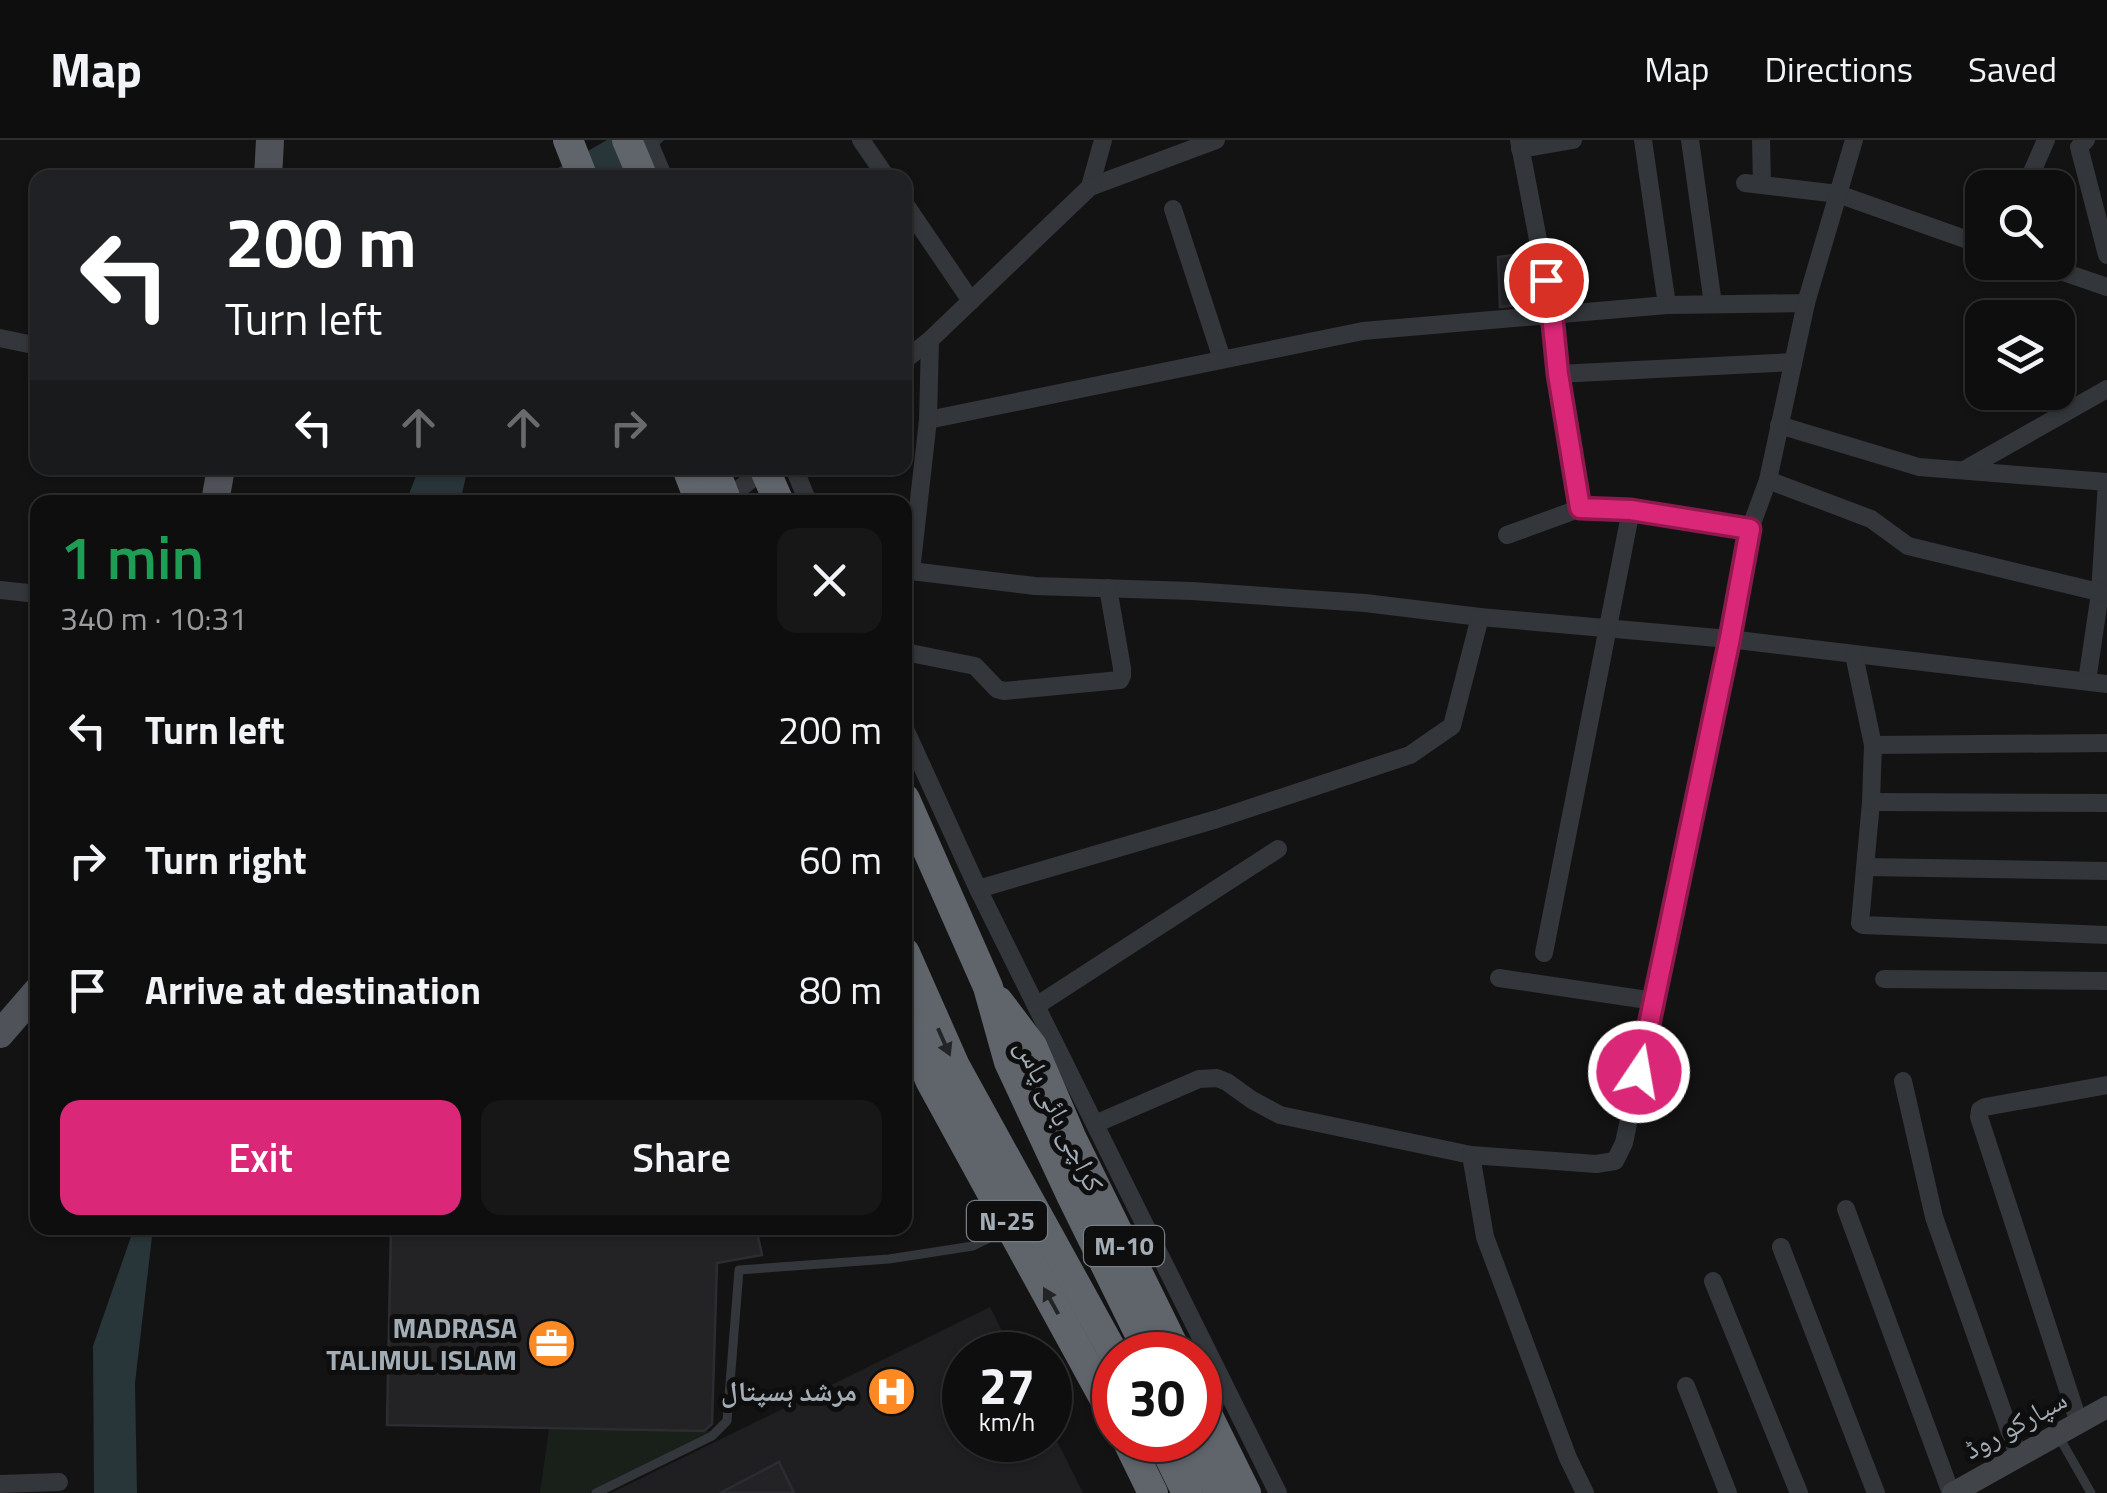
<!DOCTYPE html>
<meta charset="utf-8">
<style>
:root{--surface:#0e0e0f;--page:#171718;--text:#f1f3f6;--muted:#9b9c9e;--line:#2e2e2f;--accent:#db2777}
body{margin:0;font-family:"Titillium Web","Noto Naskh Arabic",sans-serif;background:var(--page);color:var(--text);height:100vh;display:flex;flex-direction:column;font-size:38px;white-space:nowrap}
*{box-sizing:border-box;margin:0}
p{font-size:32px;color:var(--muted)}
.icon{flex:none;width:55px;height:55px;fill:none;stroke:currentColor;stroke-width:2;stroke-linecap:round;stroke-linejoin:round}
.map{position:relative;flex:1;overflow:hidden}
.side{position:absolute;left:30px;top:355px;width:882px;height:740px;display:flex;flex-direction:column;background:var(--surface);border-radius:20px;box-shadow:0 2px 8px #0004,0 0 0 2px var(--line)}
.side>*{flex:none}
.guide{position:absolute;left:30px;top:30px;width:882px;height:305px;border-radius:20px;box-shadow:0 2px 8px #0004,0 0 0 2px var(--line);background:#202124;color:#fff;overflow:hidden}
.buttons{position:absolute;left:1965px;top:30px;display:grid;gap:20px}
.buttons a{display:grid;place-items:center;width:110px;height:110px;border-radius:20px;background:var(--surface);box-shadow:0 2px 8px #0004,0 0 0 2px var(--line);font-size:50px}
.speed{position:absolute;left:942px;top:1192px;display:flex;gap:20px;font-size:50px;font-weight:700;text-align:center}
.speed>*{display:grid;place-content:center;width:130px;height:130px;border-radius:50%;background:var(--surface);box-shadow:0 2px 8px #0004,0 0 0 2px var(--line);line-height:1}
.speed small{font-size:25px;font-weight:400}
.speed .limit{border:15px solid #d22;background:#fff;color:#111}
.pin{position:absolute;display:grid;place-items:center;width:85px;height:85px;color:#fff;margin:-42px;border:5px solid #fff;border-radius:50%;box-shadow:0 2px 10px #0007}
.me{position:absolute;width:110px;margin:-55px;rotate:12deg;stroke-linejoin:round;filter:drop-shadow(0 0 8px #0008)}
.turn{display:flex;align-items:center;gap:35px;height:210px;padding:0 30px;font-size:45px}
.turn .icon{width:130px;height:130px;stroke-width:2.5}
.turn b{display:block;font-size:70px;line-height:85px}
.lanes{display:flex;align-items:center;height:95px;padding:0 30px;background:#0003;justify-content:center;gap:50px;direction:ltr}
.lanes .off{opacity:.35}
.round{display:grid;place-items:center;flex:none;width:105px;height:105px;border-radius:20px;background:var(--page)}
.overview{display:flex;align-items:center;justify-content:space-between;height:170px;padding:0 30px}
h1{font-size:60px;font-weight:600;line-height:75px;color:#1e9e55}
.primary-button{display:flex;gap:20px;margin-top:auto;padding:20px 30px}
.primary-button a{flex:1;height:115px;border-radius:20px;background:var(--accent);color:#fff;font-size:40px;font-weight:600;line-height:115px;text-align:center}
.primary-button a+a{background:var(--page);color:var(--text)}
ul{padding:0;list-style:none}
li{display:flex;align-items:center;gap:30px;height:130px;padding:0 30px}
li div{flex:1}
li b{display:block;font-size:38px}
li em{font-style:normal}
header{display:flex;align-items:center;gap:60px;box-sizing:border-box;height:140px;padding:0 50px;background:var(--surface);border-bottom:2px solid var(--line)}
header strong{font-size:48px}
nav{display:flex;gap:55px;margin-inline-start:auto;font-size:35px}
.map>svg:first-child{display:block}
.built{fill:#1f1f21}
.green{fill:#191f19}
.water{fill:#283539}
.building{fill:#232326;stroke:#2c2d31;stroke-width:2.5}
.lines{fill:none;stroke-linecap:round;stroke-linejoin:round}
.lane{stroke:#33363a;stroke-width:9}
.street{stroke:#33363a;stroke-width:18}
.secondary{stroke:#41454a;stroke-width:22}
.primary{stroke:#4f5359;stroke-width:28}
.highway{stroke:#5f656b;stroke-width:30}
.oneway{fill:#222426}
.route-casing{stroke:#8e194d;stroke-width:25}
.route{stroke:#db2777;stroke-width:18}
.labels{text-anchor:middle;stroke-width:10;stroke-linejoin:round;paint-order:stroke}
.shield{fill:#0e0e0f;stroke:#767d84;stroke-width:2.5}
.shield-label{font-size:25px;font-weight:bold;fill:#a3adb6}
.street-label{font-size:28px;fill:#a3adb6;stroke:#0e0e0f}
.poi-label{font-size:28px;font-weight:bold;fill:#a3adb6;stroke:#0e0e0f;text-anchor:end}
</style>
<header>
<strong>Map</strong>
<nav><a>Map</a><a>Directions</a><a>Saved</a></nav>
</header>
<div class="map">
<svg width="2107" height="1353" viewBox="0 0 2107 1353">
<rect width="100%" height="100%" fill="#131314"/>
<polygon class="built" points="990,1167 1014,1215 965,1215 965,1300 1050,1300 1050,1287 1083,1353 611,1353"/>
<polygon class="green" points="549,1288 712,1291 589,1353 540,1353"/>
<g class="water">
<polygon points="607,0 664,0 628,37 547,38 551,32"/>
<polygon points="419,328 468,328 460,362 406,362"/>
<polygon points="134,1088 153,1088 135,1243 137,1353 94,1353 93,1206"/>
</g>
<g class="building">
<polygon points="1528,113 1532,136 1530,164 1500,167 1498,117"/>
<polygon points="391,1088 756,1088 762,1115 717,1123 712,1284 704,1291 387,1285"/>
<polygon points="779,1322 794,1353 720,1353"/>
</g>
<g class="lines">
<g class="lane">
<polyline points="2059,1297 2091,1353"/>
<polyline points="596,1353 712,1296 727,1281 739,1130 889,1119 973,1106 1004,1091"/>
</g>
<g class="street">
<polyline points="648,0 664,38"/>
<polyline points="861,0 887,38"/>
<polyline points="1519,0 1552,173 1558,234 1581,368"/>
<polyline points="1643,0 1667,165"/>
<polyline points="1690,0 1713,164"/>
<polyline points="1761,0 1762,44"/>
<polyline points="2086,0 2079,7 2107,115"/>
<polyline points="1520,9 1573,0"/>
<polyline points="1745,43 1838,54 1982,105"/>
<polyline points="1090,47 1103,0"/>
<polyline points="2025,48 2046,0"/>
<polyline points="905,64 971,161"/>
<polyline points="1173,69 1222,219"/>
<polyline points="2034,122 2107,147"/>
<polyline points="0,198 38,206"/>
<polyline points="905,220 930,200 1090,47 1216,0"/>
<polyline points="1558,234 1793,222"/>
<polyline points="928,280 1363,191 1667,165 1806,163 1854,0"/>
<polyline points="1779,285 1919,327 2107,342 2100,453 2087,541"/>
<polyline points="794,328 808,362"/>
<polyline points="1964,330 2107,249"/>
<polyline points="1768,340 1871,379 1908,406 2107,454"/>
<polyline points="726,359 766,328"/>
<polyline points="1507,395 1581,368 1631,370 1750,389"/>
<polyline points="911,431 928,280 930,200"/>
<polyline points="905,433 911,431 1035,446 1192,451 1365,463 1480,477 1729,499 2107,544"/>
<polyline points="0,450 38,454"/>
<polyline points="905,512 975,526 997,549 1004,551 1120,540 1122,536 1122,528 1108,448"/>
<polyline points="1854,515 1873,605 1871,662 1860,783 1863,785 2107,795"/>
<polyline points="905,589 978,749 1278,1353"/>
<polyline points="1873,605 2107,603"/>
<polyline points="1871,662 2107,663"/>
<polyline points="1865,727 2107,731"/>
<polyline points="978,749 1217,679 1410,615 1452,586 1480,477"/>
<polyline points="1544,813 1631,370"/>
<polyline points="1499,838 1654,861"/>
<polyline points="1884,839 2107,841"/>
<polyline points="1036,866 1278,709"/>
<polyline points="1903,941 1934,1077 2019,1318"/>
<polyline points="1095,984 1199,939 1217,938 1227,942 1252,960 1280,975 1471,1015"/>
<polyline points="1846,1069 1951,1353"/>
<polyline points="1781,1107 1876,1353"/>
<polyline points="1713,1141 1799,1353"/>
<polyline points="1686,1246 1728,1353"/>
<polyline points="2079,1283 1979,977 1980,970 1985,967 2107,945"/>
<polyline points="0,1344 59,1342"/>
<polyline points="1585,1353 1568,1318 1485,1097 1471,1015 1596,1024 1615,1021 1624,1003 1729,499 1750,389 1768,340 1806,163"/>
</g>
<polyline class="secondary" points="1953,1353 2107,1267"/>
<g class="primary">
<polyline points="268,38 270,0"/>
<polyline points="215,362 221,328"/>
<polyline points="0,894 38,850"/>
</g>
<g class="highway">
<polyline points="568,0 583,38"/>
<polyline points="627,0 643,38"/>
<polyline points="687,328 700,362"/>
<polyline points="714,328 727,362"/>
<polyline points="764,328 779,362"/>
<polyline points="905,659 988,847 1009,922 1072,1057 1150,1215"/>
<polyline points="905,813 955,926 1115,1216"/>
<polyline points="998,861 1032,906 1071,997 1178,1215"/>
<polyline points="905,881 930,940 1115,1278"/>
<polyline points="1200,1260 1246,1353"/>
<polyline points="1127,1300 1153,1353"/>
<polyline points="1161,1300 1187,1353"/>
<polyline points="1192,1300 1219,1353"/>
</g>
</g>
<defs><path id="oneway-solid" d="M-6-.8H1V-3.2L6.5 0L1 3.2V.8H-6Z" transform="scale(2.5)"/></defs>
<g class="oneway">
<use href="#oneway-solid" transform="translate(944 902) rotate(66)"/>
<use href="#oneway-solid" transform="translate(1051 1161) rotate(-119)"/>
</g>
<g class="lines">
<defs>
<polyline id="route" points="1546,140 1552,174 1558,234 1580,368 1631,370 1750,389 1730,498 1639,932"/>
</defs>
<use href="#route" class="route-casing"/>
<use href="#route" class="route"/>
</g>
<defs>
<symbol id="office-disc" viewBox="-11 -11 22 22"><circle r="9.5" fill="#fb8924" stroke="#0e0e0f"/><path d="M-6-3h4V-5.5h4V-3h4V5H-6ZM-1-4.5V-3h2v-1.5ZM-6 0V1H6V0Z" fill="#fff"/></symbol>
<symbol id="hospital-disc" viewBox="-11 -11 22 22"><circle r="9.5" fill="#fb8924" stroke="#0e0e0f"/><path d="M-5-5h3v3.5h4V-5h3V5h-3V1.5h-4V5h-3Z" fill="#fff"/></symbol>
</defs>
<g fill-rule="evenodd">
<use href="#office-disc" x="524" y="1176" width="55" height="55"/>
<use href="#hospital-disc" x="864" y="1224" width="55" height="55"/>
</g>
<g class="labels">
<g class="shield">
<rect x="967" y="1061" width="80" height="40" rx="8"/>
<rect x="1084" y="1086" width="80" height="40" rx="8"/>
</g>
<g class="shield-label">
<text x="1007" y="1090">N-25</text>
<text x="1124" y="1115">M-10</text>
</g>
<g class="street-label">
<text transform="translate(1060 975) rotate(64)" y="10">کراچی بائی پاس</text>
<text transform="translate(2015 1284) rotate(-29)" y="10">سپارکو روڈ</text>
</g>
<g class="poi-label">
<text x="517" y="1198">MADRASA<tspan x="517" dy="32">TALIMUL ISLAM</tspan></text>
<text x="857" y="1261">مرشد ہسپتال</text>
</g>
</g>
</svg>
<div class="buttons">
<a><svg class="icon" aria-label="search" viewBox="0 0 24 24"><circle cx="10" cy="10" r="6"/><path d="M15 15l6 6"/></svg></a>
<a><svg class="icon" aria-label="layers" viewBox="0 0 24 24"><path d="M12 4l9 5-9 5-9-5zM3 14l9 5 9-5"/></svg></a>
</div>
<div class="speed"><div>27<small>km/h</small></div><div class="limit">30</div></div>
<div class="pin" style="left:1546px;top:140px;background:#d93025"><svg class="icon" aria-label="arrive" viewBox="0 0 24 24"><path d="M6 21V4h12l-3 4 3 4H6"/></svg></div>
<svg class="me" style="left:1639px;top:932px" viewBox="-20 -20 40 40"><circle r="17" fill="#db2777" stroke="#fff" stroke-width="3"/><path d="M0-11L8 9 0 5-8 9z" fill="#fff"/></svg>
<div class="guide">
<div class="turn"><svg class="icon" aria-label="left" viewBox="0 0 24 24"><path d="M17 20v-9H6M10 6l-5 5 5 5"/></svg><div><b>200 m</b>Turn left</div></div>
<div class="lanes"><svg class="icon" aria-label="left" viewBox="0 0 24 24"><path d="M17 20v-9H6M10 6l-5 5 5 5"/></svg><svg class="icon off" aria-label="ahead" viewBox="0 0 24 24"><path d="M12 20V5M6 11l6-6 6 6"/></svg><svg class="icon off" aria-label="ahead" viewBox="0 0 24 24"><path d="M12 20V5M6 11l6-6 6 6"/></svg><svg class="icon off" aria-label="right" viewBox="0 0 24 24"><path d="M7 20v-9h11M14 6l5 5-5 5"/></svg></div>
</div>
<section class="side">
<div class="overview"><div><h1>1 min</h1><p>340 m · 10:31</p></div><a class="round"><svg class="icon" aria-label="close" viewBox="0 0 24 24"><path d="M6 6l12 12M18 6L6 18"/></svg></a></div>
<ul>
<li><svg class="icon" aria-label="left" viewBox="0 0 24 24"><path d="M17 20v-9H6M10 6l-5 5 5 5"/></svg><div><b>Turn left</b></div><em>200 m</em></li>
<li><svg class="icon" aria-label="right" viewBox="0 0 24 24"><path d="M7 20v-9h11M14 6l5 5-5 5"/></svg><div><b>Turn right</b></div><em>60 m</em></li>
<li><svg class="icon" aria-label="arrive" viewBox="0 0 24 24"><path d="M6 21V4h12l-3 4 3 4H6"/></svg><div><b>Arrive at destination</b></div><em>80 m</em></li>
</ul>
<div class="primary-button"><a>Exit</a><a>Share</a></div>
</section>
</div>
